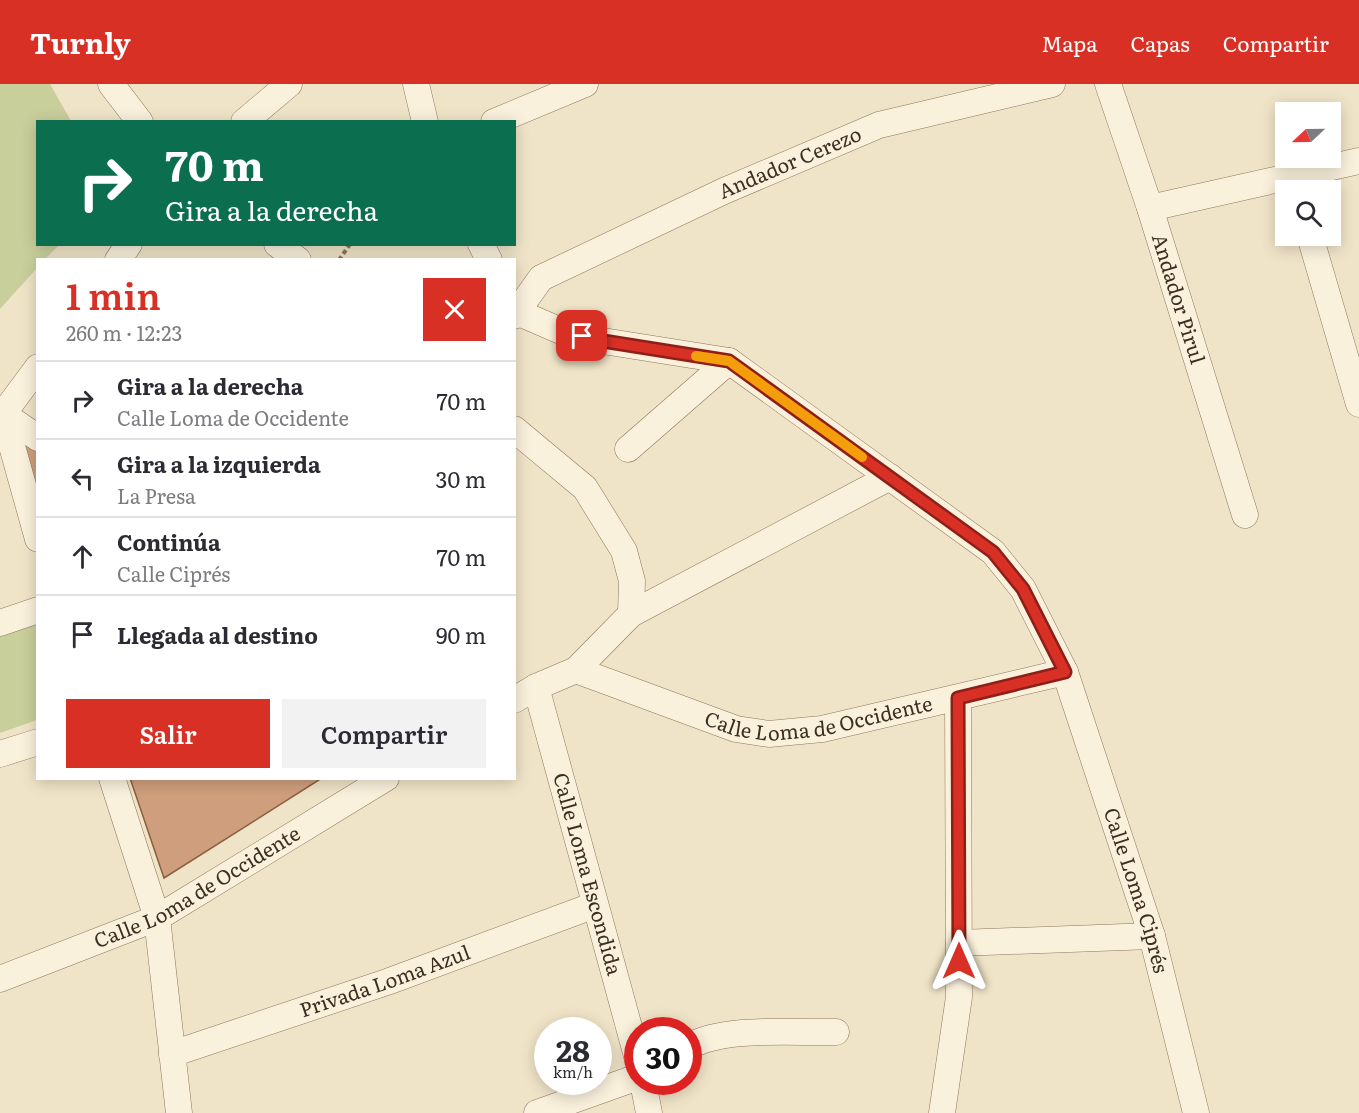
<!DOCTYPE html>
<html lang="es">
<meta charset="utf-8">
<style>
:root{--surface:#fff;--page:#f2f2f3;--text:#2b2b33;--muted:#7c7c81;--line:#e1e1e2;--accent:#d93025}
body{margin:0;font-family:Literata,serif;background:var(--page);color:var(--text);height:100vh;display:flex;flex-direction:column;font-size:22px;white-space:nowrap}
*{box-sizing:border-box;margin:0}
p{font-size:20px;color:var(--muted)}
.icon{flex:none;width:33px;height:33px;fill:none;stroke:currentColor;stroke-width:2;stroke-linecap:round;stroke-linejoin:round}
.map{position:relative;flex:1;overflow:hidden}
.side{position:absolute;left:36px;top:174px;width:480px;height:522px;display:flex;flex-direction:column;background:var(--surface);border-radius:0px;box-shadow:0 3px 15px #0003}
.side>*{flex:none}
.hud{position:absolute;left:36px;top:36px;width:480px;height:126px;border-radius:0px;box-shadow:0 3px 15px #0003;background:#0b6e4f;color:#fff;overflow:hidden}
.needle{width:39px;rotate:248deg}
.tools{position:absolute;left:1275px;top:18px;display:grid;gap:12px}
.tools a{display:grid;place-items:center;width:66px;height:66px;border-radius:0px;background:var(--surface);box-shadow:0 3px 15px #0003;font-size:30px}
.speed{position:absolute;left:534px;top:933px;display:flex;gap:12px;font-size:30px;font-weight:700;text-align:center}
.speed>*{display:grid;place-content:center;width:78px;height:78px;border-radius:50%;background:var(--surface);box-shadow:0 3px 15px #0003;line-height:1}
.speed small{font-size:15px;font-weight:400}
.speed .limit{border:9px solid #d22;background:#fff;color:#111}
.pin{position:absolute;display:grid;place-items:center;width:51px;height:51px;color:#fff;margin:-26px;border-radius:12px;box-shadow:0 3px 9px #0006}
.me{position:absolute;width:66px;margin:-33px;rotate:0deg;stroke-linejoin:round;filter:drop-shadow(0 0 4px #0008)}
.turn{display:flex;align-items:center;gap:21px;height:126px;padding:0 30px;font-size:27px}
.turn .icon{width:78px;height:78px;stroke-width:2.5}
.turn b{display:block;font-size:42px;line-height:51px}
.round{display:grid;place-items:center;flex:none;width:63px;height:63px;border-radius:0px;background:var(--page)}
.head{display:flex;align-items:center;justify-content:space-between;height:102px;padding:0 30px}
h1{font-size:36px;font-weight:600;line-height:45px;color:var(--accent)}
.button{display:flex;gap:12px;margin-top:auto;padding:12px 30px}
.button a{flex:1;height:69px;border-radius:0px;background:var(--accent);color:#fff;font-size:24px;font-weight:600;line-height:69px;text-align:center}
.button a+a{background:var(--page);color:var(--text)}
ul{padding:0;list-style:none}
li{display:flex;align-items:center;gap:18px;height:78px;padding:0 30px;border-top:2px solid var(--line)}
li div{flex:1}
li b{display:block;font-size:22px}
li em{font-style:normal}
header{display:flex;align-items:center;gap:36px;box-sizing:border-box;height:84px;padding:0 30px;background:var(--accent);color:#fff}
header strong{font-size:28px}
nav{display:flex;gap:33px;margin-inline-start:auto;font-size:21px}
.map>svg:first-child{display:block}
.green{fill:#c9cf9b}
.building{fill:#cf9f7d;stroke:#8d5f41;stroke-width:1.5}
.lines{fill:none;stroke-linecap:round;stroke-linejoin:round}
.street-casing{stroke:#8d765c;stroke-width:27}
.path{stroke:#8d765c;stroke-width:4;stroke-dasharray:4.5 3;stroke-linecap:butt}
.street{stroke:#faf1dc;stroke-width:26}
.route-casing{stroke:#8d1f18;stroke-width:15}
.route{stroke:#d93025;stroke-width:10}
.slow{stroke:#f59e0b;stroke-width:10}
.labels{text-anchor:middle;stroke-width:4.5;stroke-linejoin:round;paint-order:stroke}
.street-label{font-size:20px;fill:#3d2e20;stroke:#f7eed8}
</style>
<header>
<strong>Turnly</strong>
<nav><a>Mapa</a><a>Capas</a><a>Compartir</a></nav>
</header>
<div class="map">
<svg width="1359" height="1029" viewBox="0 0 1359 1029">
<rect width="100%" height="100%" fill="#f0e4c8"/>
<g class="green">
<polygon points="0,0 50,0 71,37 38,38 38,160 59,161 45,175 38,176 37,184 0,225"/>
<polygon points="37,532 37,636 0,649 0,546"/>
</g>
<g class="building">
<polygon points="11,347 38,366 38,424"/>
<polygon points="130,694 322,694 164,794"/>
</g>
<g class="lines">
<defs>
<g id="street">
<polyline points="111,0 140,38"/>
<polyline points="416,0 425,38"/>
<path id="s1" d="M1108 0 1150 124 1245 431"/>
<polyline points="244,38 289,0"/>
<polyline points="494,38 585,0"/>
<polyline points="1150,124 1359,77"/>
<polyline points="1310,152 1359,320"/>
<polyline points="277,160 298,176"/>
<polyline points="481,160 489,176"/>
<polyline points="118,176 129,160"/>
<path id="s2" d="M514 224 517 228 561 247 603 257 729 277 993 468 1023 505 1065 588 1152 852 1196 1029"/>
<path id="s3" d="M514 232 541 194 724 107 879 41 1052 0"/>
<polyline points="38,283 3,330 38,455"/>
<polyline points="0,328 38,354"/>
<polyline points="514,345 585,404 624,467 632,497 631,530"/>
<polyline points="628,365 729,277"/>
<polyline points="0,539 38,526"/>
<path id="s4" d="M576 586 736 645 769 650 822 645 1065 588"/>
<path id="s5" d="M536 603 638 976"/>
<polyline points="514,616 536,603 576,586 631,530 890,393"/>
<polyline points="0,670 38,658"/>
<polyline points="112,694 157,834 179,1029"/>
<polyline points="959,859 1152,852"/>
<path id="s6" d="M0 895 157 834 386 694"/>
<path d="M688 963C724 942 794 949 836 948"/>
<path id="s7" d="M172 970 387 898 595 821"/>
<polyline points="643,998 649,1029"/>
<polyline points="537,1029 638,993"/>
<polyline points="942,1029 959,913 958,614"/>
</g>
</defs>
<use href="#street" class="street-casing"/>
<polyline class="path" points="339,176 350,160"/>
<use href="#street" class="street"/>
</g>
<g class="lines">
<defs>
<polyline id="route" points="582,252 603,257 729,277 993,468 1023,505 1065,588 958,614 959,877"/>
</defs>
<use href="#route" class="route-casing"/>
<use href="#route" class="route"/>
<polyline class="slow" points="696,272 729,277 862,373"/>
</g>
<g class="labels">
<g class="street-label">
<text dy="7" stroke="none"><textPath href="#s3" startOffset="321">Andador Cerezo</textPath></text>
<text dy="7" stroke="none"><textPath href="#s1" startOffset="226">Andador Pirul</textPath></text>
<text dy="7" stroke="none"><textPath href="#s4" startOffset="254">Calle Loma de Occidente</textPath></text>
<text dy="7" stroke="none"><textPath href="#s5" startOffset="194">Calle Loma Escondida</textPath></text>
<text dy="7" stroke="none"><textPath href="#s6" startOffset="218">Calle Loma de Occidente</textPath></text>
<text dy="7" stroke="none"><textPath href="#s2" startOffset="920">Calle Loma Ciprés</textPath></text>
<text dy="7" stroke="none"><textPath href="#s7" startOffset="225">Privada Loma Azul</textPath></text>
</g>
</g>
</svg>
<div class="tools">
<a><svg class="needle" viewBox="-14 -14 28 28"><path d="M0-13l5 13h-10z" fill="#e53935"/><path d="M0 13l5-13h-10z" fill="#7c7c81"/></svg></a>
<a><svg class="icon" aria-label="search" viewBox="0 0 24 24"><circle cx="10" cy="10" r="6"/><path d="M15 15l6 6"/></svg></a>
</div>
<div class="speed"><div>28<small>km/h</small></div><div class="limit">30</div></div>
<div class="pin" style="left:582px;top:252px;background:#d93025"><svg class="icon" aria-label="arrive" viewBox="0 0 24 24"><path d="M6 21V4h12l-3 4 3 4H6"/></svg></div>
<svg class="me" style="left:959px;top:877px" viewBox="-20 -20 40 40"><path d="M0-17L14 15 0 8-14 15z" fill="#d93025" stroke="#fff" stroke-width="4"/></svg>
<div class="hud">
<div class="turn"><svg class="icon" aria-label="right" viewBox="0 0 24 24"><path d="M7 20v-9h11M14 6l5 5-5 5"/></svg><div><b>70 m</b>Gira a la derecha</div></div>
</div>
<section class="side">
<div class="head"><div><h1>1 min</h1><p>260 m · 12:23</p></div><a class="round" style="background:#d93025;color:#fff"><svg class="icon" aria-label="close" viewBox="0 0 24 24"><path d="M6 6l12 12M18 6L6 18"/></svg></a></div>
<ul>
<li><svg class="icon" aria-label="right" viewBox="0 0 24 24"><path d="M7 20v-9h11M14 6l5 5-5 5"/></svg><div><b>Gira a la derecha</b><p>Calle Loma de Occidente</p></div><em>70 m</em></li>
<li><svg class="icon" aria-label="left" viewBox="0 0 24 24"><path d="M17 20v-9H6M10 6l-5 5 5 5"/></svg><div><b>Gira a la izquierda</b><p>La Presa</p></div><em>30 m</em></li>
<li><svg class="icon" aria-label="ahead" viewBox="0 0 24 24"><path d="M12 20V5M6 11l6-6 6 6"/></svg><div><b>Continúa</b><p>Calle Ciprés</p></div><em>70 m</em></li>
<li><svg class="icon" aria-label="arrive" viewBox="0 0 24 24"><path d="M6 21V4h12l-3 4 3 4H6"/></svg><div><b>Llegada al destino</b></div><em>90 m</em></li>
</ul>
<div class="button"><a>Salir</a><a>Compartir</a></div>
</section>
</div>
